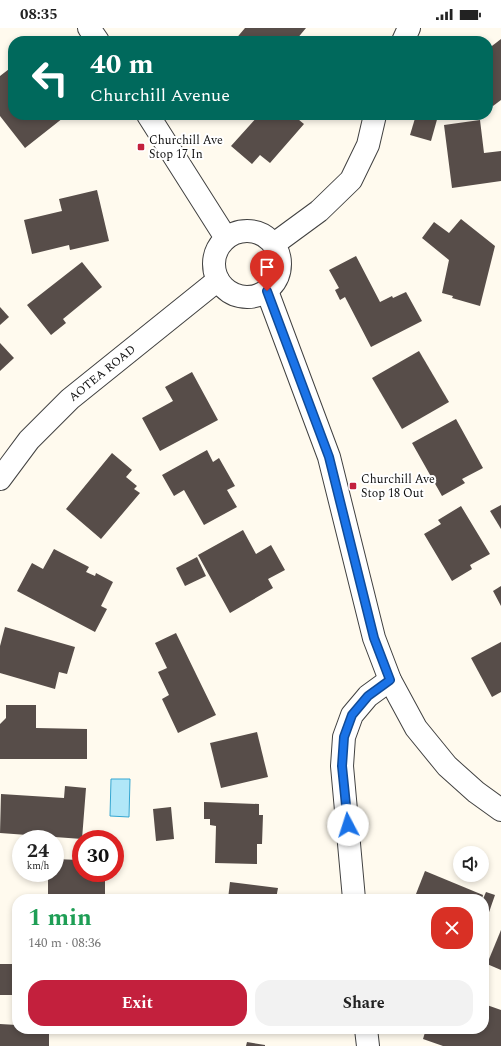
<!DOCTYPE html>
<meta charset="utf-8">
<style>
:root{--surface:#fff;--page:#f2f2f2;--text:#222;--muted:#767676;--accent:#c3203d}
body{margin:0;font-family:Spectral,serif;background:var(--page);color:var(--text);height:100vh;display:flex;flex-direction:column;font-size:15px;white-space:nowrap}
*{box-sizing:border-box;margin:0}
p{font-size:13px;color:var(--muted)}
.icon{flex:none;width:22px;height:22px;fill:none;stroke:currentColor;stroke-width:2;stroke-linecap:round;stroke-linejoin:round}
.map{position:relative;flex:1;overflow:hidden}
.details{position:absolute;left:12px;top:866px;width:477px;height:140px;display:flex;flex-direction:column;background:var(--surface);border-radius:16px;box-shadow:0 2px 6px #0003}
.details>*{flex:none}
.hud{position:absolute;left:8px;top:8px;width:485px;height:84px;border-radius:16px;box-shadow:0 2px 6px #0003;background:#00695c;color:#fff;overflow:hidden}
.buttons{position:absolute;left:453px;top:818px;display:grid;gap:8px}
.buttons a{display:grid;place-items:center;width:36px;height:36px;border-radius:50%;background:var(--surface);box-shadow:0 2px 6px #0003;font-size:20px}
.speed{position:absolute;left:12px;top:802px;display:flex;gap:8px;font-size:20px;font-weight:700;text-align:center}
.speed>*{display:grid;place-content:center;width:52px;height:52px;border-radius:50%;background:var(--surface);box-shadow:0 2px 6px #0003;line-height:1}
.speed small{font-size:10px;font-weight:400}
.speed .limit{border:6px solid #d22;background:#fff;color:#111}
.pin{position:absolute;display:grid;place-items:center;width:34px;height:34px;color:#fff;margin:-41px -17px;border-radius:50% 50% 50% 0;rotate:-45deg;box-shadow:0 0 4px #0007}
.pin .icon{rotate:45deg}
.me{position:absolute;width:44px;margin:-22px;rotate:355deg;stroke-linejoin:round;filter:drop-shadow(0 0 3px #0008)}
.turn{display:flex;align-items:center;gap:14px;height:84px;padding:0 16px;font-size:18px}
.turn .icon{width:52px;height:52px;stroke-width:2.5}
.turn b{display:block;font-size:28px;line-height:34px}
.round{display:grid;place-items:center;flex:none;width:42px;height:42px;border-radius:16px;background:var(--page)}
.headline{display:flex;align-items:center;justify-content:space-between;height:68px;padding:0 16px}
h1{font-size:24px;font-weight:700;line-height:30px;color:#1e9e55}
.primary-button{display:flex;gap:8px;margin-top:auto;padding:8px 16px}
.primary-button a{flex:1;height:46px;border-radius:16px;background:var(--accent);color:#fff;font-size:16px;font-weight:700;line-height:46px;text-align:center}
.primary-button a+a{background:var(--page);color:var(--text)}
.status{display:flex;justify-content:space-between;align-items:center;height:28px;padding:0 20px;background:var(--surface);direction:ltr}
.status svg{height:11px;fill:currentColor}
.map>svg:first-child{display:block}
.water{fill:#b1e7f8;stroke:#35a7d2}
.building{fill:#574d49}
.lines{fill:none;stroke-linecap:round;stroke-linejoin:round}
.minor-casing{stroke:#414141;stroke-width:24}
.tertiary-casing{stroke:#414141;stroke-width:24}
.minor{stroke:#fff;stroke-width:22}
.tertiary{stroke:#fff;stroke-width:22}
.route-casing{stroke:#114b97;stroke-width:10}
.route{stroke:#1a73e8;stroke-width:7}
.poi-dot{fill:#c3203d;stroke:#fff;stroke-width:1.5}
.labels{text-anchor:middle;stroke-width:4;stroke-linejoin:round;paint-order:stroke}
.poi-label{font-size:12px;fill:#0e0e0e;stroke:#fff;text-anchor:start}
.street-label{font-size:12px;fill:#0e0e0e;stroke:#fff}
</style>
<div class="status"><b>08:35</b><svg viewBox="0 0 49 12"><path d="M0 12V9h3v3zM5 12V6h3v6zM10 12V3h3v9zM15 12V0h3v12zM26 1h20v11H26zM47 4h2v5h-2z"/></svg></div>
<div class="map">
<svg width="501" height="1018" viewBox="0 0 501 1018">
<rect width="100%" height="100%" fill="#fffaee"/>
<polygon class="water" points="111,751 130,751 129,789 110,788"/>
<g class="building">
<polygon points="245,0 306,0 296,12 298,13 234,13"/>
<polygon points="465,9 468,13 460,13"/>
<polygon points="501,11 501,72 493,78 488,72 488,21"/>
<polygon points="13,38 13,87 61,87 63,90 25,120 0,88 0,48"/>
<polygon points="259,87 293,87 304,96 270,135 260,127 252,136 231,118"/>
<polygon points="416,87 433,87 438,88 431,113 410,107"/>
<polygon points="480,92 484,125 501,123 501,153 452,160 444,97"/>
<polygon points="97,162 109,213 70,222 69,217 32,226 24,192 62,183 59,171"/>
<polygon points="461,191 495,218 480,278 452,270 453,268 442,265 449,232 422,210 434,194 449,205"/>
<polygon points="356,228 380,274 392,268 393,270 406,264 422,293 371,319 345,269 340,272 335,262 339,260 329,242"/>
<polygon points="82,234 102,259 63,291 66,295 51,307 27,277"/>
<polygon points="0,279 9,289 0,297"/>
<polygon points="0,315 14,330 0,343"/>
<polygon points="419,323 449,374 402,401 372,350"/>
<polygon points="192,344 218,392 160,423 142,390 173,373 165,359"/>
<polygon points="456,391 483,440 462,451 465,455 442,468 412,415"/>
<polygon points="207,422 213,434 219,430 235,458 227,462 237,479 204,497 184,462 174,468 162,447"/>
<polygon points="112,425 132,442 126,449 137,458 134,461 140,465 101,511 66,481"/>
<polygon points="501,477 501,501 490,483"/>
<polygon points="461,478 490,526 470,537 472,541 452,553 424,506 441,496 438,492"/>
<polygon points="243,502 256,526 271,517 285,542 268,551 273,560 230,585 198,527"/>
<polygon points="54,521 89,539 86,544 95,548 96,545 113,554 101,578 107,581 95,604 17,563 32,535 43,541"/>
<polygon points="197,529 206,548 185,558 176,540"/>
<polygon points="501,558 501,578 493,563"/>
<polygon points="5,599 75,619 67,646 59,644 55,661 0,645 0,618"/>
<polygon points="176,605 216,687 178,705 162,671 169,667 158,644 167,640 155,615"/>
<polygon points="501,614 501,664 492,669 471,630"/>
<polygon points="6,677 36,677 36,700 87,701 87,731 0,731 0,696 6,690"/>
<polygon points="257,704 268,749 221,760 210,715"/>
<polygon points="65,758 86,760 82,811 0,805 1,766 64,770"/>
<polygon points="204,774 259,776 259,787 263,787 262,816 257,816 257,836 215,835 216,798 210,797 210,791 204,791"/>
<polygon points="171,779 174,811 156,813 153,781"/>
<polygon points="55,831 79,832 79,837 81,837 81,845 99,845 99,853 105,852 105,871 48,871 48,848 37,848 37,845 55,845"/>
<polygon points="425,843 483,867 482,871 414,871"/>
<polygon points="230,854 278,860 276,871 228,871"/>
<polygon points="486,864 495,867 487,890 484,889 483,871"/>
<polygon points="501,902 501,942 487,936"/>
<rect x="0" y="936" width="17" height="31"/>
<polygon points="484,976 501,982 501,1018 443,1018 423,1011 426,1001 484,1001"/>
<polygon points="0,996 17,997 17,1001 49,1001 49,1018 0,1018"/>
<polygon points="247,1014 265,1017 265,1018 246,1018"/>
</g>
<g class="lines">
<defs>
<g id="minor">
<polyline points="403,13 409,0"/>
<polyline points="274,216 319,183 351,152 368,117 375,87"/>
<polyline points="0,451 29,412 70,371 218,252"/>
<polyline points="354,871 342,738 344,709 352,687 368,668 390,652"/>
<polyline points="366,1001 368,1018"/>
</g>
<g id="tertiary">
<polyline points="89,0 98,13"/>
<polyline points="148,87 226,210"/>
<circle cx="247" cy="236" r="33"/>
<polyline points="267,263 329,429 374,610 390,652 416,700 447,738 476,764 501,782"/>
</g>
</defs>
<use href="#minor" class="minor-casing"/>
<use href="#tertiary" class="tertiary-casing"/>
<use href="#minor" class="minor"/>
<use href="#tertiary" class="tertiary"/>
</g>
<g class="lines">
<defs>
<polyline id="route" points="267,263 329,429 374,610 390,652 368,668 352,687 344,709 342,738 348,797"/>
</defs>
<use href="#route" class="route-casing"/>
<use href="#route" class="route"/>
</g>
<g class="poi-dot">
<rect x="137" y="115" width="8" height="8" rx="2"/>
<rect x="349" y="454" width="8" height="8" rx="2"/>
</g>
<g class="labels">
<g class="poi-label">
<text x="149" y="116">Churchill Ave<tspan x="149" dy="14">Stop 17 In</tspan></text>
<text x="361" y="455">Churchill Ave<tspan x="361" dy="14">Stop 18 Out</tspan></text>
</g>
<g class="street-label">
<text transform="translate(102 345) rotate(-39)" y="4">AOTEA ROAD</text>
</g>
</g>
</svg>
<div class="buttons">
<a><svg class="icon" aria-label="sound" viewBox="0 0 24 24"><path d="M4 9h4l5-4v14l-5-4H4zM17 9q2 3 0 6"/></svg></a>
</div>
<div class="speed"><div>24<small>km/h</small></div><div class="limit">30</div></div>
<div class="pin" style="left:267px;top:263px;background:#d93025"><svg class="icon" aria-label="arrive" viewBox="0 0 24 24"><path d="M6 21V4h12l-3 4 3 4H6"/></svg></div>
<svg class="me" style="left:348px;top:797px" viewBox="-20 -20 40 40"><circle r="19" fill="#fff"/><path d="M0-13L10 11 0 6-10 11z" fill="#1a73e8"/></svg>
<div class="hud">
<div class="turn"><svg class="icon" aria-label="left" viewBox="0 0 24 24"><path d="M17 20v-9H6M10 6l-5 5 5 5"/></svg><div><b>40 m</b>Churchill Avenue</div></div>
</div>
<section class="details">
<div class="headline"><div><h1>1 min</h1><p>140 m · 08:36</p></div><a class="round" style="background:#d93025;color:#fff"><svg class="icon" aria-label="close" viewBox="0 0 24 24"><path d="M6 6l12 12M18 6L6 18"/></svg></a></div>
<div class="primary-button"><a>Exit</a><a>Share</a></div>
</section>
</div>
